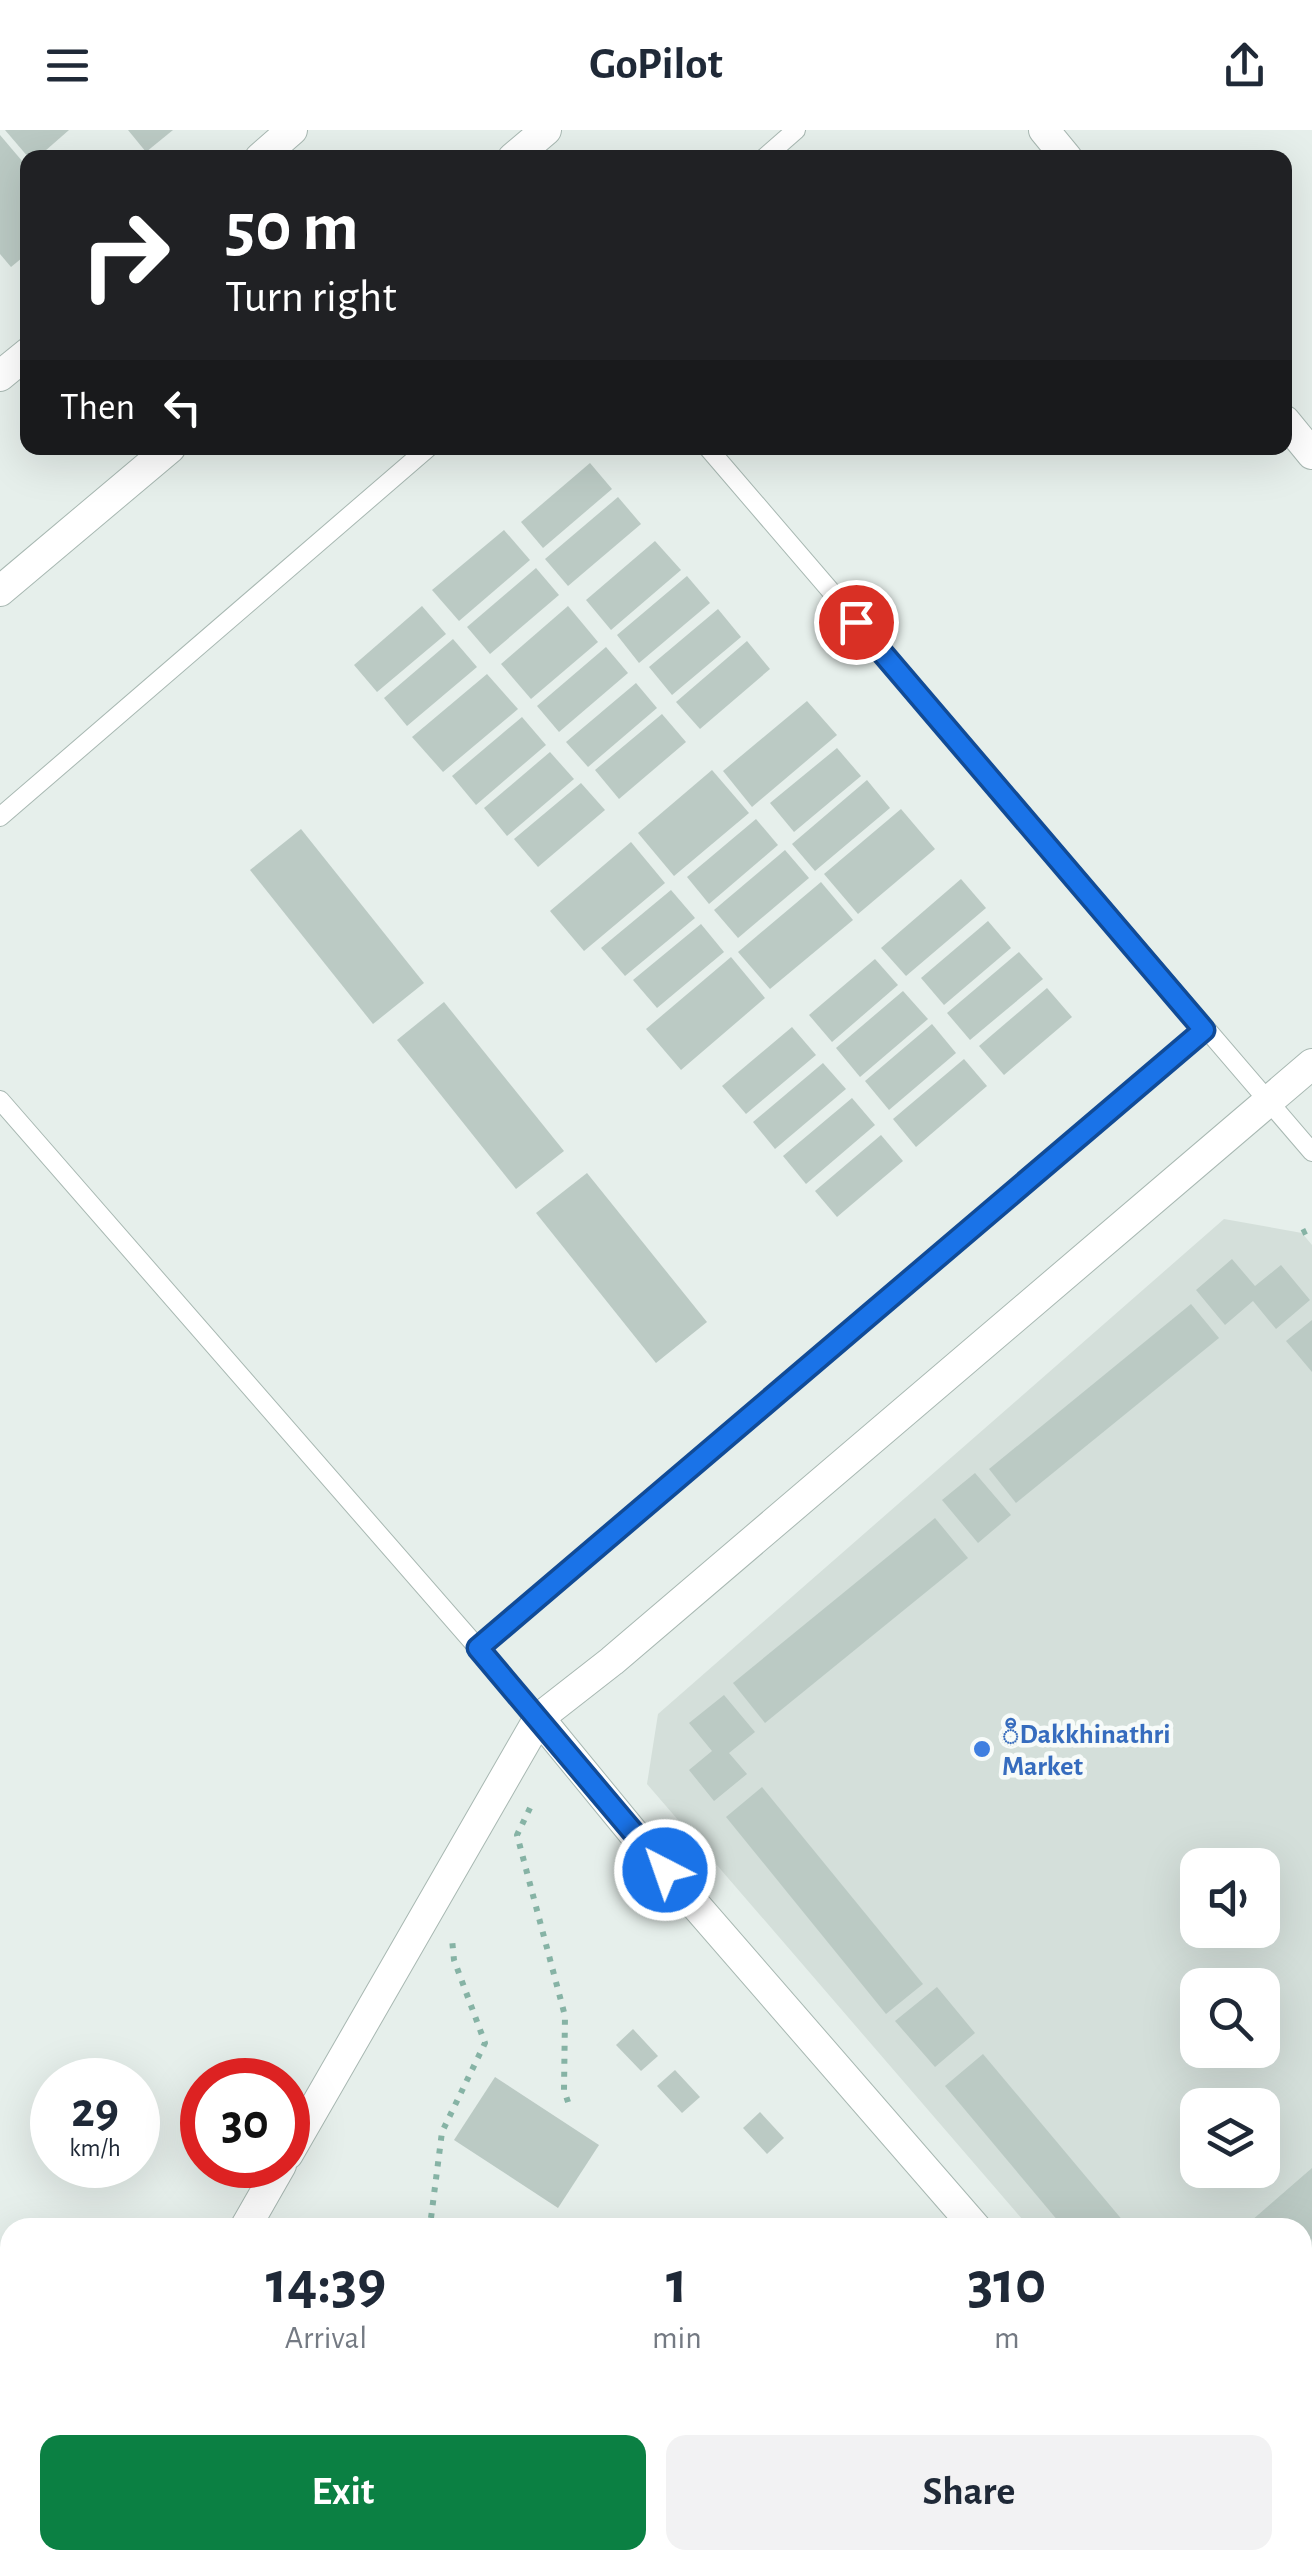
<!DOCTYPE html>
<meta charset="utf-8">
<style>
:root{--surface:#fff;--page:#f2f2f3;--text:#1f2937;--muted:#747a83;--accent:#0b8043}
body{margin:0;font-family:"Alegreya Sans",sans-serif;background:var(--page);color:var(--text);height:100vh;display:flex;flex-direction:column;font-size:38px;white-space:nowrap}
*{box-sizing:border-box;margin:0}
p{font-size:32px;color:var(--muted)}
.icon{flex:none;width:55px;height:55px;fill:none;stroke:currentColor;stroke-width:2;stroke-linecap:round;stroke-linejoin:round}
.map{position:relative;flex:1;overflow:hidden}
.side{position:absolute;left:0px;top:2088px;width:1312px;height:352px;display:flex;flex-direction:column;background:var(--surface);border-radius:30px 30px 0 0;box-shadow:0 10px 40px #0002}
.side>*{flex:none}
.hud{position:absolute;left:20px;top:20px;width:1272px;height:305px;border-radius:20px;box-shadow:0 10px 40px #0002;background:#202124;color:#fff;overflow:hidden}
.fabs{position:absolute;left:1180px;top:1718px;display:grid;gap:20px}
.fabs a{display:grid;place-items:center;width:100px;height:100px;border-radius:20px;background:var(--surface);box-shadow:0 10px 40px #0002;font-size:50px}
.speed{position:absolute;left:30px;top:1928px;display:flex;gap:20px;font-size:50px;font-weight:700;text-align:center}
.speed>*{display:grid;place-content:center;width:130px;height:130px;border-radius:50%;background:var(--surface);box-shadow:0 10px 40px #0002;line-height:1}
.speed small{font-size:25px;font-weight:400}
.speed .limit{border:15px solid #d22;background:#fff;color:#111}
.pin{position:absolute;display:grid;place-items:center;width:85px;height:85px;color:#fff;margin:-42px;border:5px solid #fff;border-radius:50%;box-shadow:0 2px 10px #0007}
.me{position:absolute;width:110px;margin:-55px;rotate:319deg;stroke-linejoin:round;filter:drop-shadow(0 0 8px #0008)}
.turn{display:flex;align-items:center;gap:35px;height:210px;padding:0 40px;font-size:45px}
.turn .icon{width:130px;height:130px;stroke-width:2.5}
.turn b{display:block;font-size:70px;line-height:85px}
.then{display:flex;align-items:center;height:95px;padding:0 40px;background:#0003;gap:20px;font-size:38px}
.eta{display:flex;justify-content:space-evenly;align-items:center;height:170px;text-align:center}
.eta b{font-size:60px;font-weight:700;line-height:70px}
.button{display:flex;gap:20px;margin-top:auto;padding:20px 40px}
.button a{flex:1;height:115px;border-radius:20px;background:var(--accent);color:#fff;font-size:40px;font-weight:700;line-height:115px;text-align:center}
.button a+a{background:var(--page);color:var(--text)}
header{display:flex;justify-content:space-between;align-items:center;height:130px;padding:0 40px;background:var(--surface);font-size:45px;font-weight:700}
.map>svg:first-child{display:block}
.built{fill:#d4dfda;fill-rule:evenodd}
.building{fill:#bbcac4}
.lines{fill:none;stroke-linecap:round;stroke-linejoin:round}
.service-casing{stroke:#a8b8b2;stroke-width:20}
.minor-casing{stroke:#a8b8b2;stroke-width:32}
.tertiary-casing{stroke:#a8b8b2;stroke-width:32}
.path{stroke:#86b3a5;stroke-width:6;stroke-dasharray:5 8;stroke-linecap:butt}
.service{stroke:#fff;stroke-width:18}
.minor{stroke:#fff;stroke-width:30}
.tertiary{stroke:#fff;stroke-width:30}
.route-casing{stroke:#114b97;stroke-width:25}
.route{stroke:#1a73e8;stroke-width:18}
.shop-dot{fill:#3f7fe0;stroke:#f7fbf9;stroke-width:4}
.labels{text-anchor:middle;stroke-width:9;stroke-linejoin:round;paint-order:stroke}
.shop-label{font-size:28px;font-weight:bold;fill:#366cbe;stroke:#f7fbf9;text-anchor:start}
</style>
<header><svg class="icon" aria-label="menu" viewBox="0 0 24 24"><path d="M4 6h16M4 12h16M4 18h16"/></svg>GoPilot<svg class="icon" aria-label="share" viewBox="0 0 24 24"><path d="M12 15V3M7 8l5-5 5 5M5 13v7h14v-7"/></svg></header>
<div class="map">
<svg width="1312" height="2438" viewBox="0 0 1312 2438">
<rect width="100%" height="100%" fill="#e6efeb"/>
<path class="built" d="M1224 1089 1302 1103 1312 1115V2145L1303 2153 1302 2098 1029 2097 647 1654 658 1584ZM1198 1735H1262V1800H1198ZM1198 1855H1262V1920H1198ZM1198 1975H1262V2040H1198Z"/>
<g class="building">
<polygon points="5,0 69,0 37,28 29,28"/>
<polygon points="128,0 173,0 146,22"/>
<polygon points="0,5 28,38 28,123 11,137 0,124"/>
<polygon points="590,333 612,359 543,418 521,392"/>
<polygon points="618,367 641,394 568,456 545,429"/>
<polygon points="504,400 530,430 459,491 432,460"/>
<polygon points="655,411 681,440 611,500 586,470"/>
<polygon points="536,438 559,465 490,524 467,497"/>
<polygon points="687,446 710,473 639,533 617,505"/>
<polygon points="422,476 446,504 377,562 354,535"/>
<polygon points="568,476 598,512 531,569 501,534"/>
<polygon points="718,479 741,507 672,565 649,537"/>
<polygon points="453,509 477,537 407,596 384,568"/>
<polygon points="747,511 770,539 700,599 676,572"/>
<polygon points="606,517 628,543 559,602 537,576"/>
<polygon points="487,544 518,579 443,642 412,607"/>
<polygon points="636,553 657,578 588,637 566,612"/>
<polygon points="807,571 837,605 752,677 723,641"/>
<polygon points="662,584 686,612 619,669 595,640"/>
<polygon points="522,587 546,615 476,675 452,646"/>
<polygon points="837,618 861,646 794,702 770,673"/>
<polygon points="550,622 574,649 507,706 484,678"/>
<polygon points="712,640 749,683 674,746 638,703"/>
<polygon points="867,650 890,678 815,741 792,714"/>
<polygon points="581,653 605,680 538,737 514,709"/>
<polygon points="901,679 935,719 858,784 824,744"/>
<polygon points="756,689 778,715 709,774 687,747"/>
<polygon points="301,699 424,853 373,894 250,740"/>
<polygon points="631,712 665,753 584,821 550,781"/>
<polygon points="785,720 809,748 738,808 714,780"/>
<polygon points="961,749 986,778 906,846 881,818"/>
<polygon points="821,752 853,790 770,859 738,822"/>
<polygon points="671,760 695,788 625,846 601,818"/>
<polygon points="988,791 1011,818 944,875 921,848"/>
<polygon points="701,794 724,822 657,878 633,850"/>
<polygon points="1019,822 1043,849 970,910 947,883"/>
<polygon points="731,827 765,868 681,940 646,899"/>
<polygon points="875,829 898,855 832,912 809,885"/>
<polygon points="1047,858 1072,887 1004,945 979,916"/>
<polygon points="903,861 928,889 860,947 836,918"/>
<polygon points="444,872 564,1021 516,1059 397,910"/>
<polygon points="932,894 956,923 889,980 865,951"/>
<polygon points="792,897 816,925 746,984 722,956"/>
<polygon points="964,929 987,956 916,1017 893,989"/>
<polygon points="823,933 846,959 775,1019 753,992"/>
<polygon points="852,968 875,995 806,1054 783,1026"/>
<polygon points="881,1005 903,1031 837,1087 815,1061"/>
<polygon points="587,1043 707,1192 656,1233 536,1083"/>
<polygon points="1232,1129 1255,1156 1281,1135 1310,1170 1276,1199 1253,1171 1225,1195 1196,1160"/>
<polygon points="1191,1174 1219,1208 1016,1373 989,1339"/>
<polygon points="1312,1190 1312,1242 1286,1211"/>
<polygon points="975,1343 1011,1385 978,1413 942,1370"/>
<polygon points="935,1388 968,1428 765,1593 733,1553"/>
<polygon points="724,1565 755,1602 729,1623 747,1644 714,1671 689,1640 712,1621 689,1593"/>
<polygon points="762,1657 923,1854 886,1884 726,1687"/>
<polygon points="937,1857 975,1903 935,1937 895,1891"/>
<polygon points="633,1899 658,1926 641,1941 616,1915"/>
<polygon points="983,1924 1129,2098 1064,2098 945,1956"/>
<polygon points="675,1940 700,1967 682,1983 657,1956"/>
<polygon points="495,1947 599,2015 558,2078 454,2010"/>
<polygon points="760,1982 784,2008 767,2024 743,1998"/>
<polygon points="1312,2038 1312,2109 1302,2117 1302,2098 1243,2098"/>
</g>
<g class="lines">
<defs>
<g id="service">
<polyline points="764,28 796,0"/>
<polyline points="708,318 1312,1022"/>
<polyline points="0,687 428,318"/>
<polyline points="0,970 539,1588"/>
<polyline points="478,1518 1204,900"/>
<polyline points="1302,2168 1312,2160"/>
</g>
<g id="minor">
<polyline points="260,28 292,0"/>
<polyline points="513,28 546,0"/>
<polyline points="0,246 28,223"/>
<polyline points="0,461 170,318"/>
<polyline points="288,2024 539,1588"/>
<polyline points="245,2098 281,2035"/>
<polyline points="976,2098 639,1710 539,1588 612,1531 1312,934"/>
<polyline points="1266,2430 1273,2438"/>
<polyline points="49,2438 54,2430"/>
</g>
<g id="tertiary">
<polyline points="1044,0 1067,28"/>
<polyline points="1285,291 1312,324"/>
</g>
</defs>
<use href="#service" class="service-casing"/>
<use href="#minor" class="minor-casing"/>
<use href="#tertiary" class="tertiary-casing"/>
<g class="path">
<polyline points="1302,1103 1312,1098"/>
<polyline points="530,1678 517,1705 565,1886 564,1960 570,1978"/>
<polyline points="431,2088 442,2002 485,1913 454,1830 452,1809"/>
</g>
<use href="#service" class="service"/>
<use href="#minor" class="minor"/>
<use href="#tertiary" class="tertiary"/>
</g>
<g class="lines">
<defs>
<polyline id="route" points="665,1740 478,1518 1204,900 856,492"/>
</defs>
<use href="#route" class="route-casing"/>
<use href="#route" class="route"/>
</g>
<circle class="shop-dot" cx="982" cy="1619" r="10"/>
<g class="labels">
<g class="shop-label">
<text x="1002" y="1613">ီDakkhinathri<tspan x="1002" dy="32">Market</tspan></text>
</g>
</g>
</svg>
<div class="fabs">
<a><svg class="icon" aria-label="sound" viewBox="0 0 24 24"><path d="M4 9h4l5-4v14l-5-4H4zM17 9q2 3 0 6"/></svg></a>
<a><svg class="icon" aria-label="search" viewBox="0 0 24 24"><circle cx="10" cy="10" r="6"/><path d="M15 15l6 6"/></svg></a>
<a><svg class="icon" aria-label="layers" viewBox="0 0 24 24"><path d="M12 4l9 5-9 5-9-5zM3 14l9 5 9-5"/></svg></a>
</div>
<div class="speed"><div>29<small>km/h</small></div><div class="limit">30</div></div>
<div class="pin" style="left:856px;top:492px;background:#d93025"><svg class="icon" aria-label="arrive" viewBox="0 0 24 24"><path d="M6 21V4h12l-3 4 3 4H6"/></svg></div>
<svg class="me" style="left:665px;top:1740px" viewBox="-20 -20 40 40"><circle r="17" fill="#1a73e8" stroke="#fff" stroke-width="3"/><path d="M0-11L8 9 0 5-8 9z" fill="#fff"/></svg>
<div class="hud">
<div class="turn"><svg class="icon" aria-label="right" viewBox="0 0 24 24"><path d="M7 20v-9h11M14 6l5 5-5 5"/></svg><div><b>50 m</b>Turn right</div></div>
<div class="then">Then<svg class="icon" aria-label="left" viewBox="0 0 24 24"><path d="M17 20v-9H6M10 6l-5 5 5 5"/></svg></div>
</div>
<section class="side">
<div class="eta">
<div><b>14:39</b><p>Arrival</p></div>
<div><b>1</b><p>min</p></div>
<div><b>310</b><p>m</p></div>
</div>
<div class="button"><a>Exit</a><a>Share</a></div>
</section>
</div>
